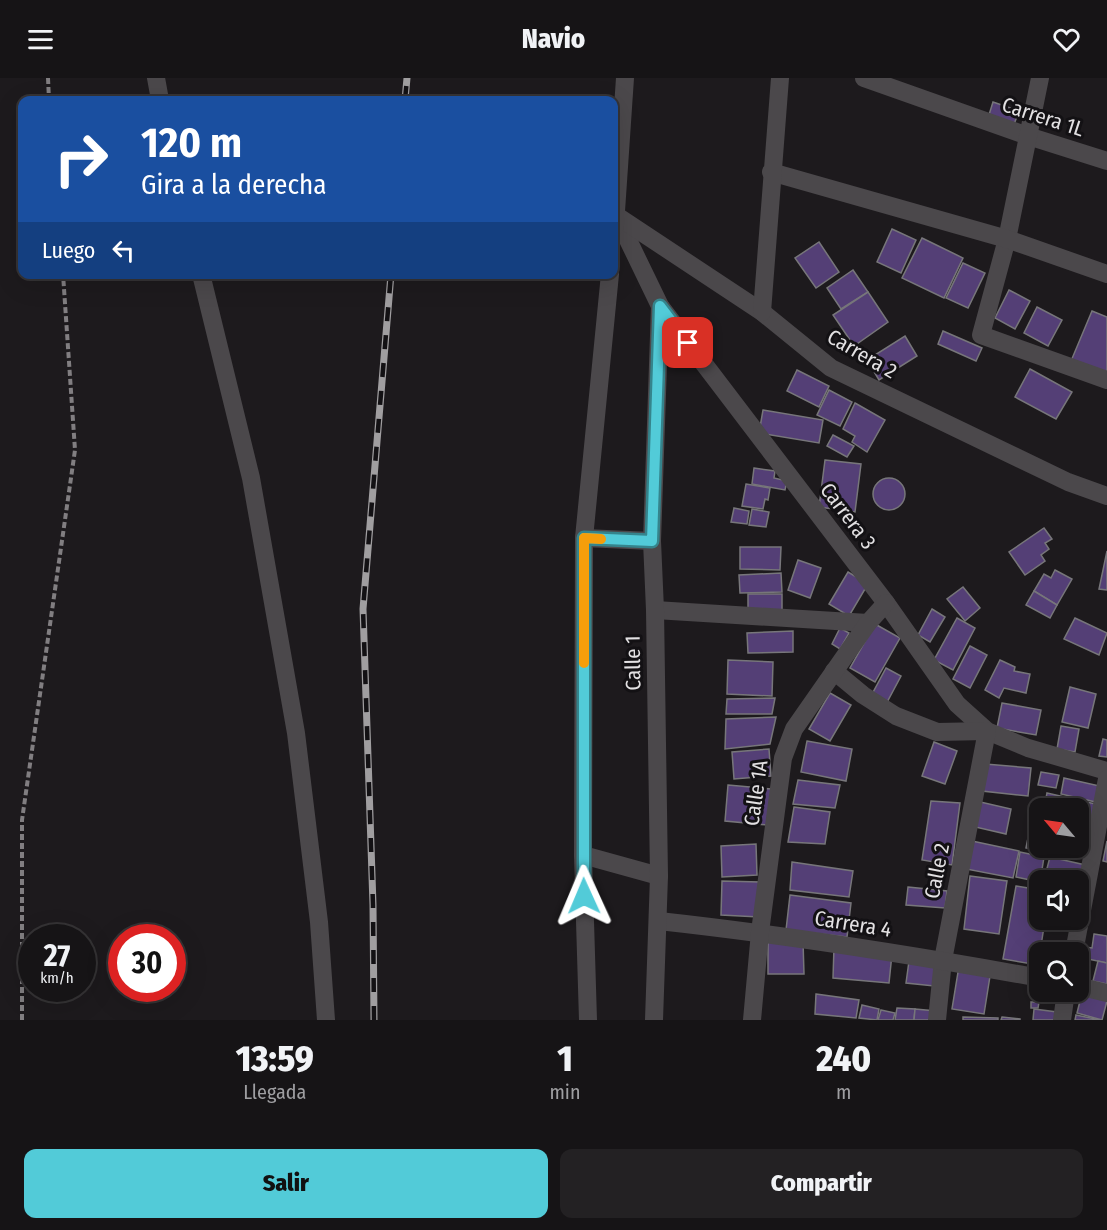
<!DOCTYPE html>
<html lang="es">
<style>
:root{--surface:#161416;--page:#232123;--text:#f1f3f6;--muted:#9e9ea1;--line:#353335;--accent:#52cbd8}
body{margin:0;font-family:"Fira Sans Condensed",sans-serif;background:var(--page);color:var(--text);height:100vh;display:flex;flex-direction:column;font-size:22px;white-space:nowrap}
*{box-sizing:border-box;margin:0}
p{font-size:20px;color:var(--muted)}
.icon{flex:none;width:33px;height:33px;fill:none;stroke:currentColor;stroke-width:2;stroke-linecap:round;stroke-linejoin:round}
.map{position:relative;height:942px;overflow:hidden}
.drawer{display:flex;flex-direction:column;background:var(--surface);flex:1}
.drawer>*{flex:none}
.hud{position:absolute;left:18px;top:18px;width:600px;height:183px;border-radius:12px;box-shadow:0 6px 24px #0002,0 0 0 2px var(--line);background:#1a4fa0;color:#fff;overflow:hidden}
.needle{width:39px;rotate:299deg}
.controls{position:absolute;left:1029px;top:720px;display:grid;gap:12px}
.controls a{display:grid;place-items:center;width:60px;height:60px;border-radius:12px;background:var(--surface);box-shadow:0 6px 24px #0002,0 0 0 2px var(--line);font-size:30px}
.speed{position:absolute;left:18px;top:846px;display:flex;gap:12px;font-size:30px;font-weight:700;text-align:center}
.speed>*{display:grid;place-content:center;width:78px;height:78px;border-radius:50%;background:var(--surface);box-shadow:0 6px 24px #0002,0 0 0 2px var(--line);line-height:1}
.speed small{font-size:15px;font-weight:400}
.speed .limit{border:9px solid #d22;background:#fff;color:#111}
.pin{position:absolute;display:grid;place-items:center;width:51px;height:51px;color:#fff;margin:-26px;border-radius:12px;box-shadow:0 3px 9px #0006}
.me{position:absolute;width:66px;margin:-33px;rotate:359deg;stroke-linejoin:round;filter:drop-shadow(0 0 4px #0008)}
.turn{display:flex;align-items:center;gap:21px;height:126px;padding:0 24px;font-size:27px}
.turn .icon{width:78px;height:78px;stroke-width:2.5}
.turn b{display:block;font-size:42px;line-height:51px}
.then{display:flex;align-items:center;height:57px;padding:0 24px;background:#0003;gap:12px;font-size:22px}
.eta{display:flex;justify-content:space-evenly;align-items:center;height:102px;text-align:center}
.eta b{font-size:36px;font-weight:800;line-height:42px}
.button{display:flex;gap:12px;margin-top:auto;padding:12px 24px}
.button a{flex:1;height:69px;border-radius:12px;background:var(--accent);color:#111;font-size:24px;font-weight:800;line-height:69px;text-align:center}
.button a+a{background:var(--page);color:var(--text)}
header{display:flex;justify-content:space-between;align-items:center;height:78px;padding:0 24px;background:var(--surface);font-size:27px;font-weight:800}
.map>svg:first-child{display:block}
.building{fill:#543f76;stroke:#77767a;stroke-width:1.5}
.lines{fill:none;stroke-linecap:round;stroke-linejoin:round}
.path{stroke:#817e81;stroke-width:4;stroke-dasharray:6 3;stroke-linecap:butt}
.minor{stroke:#4b484b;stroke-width:18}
.rail-casing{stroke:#a09ea0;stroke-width:7}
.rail{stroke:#131114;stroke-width:4.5;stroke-dasharray:14;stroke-linecap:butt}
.route-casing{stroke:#35848c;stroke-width:15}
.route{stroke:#52cbd8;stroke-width:10}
.slow{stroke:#f59e0b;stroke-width:10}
.labels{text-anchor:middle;stroke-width:6;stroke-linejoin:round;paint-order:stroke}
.street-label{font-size:21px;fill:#e3e1e3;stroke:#131114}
</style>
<header><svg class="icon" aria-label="menu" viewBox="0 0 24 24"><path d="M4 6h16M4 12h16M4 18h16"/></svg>Navio<svg class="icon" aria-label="heart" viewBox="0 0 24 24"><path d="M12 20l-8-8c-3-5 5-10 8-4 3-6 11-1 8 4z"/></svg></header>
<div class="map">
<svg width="1107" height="942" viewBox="0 0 1107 942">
<rect width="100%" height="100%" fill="#1d1a1d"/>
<g class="building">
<polygon points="993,24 1019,33 1013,49 988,40"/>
<polygon points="892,151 916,162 901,195 877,184"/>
<polygon points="922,160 963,180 944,220 902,200"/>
<polygon points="819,164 839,194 816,210 795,180"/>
<polygon points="963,185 985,195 968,230 946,220"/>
<polygon points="853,192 868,214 841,231 827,210"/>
<polygon points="1009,212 1030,223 1015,251 995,240"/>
<polygon points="868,214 888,244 854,268 833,237"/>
<polygon points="1037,229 1062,242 1048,268 1024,255"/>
<polygon points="1092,233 1107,239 1107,299 1071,283"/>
<polygon points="943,253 982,270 976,283 938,266"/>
<polygon points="905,258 917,278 879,302 867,282"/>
<polygon points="1030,291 1072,314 1056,341 1015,319"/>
<polygon points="797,292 829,308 819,329 787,313"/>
<polygon points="829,312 852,324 840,348 817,337"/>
<polygon points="855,325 885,342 867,374 852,364 855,358 843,351"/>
<polygon points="763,332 823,342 819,365 759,355"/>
<polygon points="833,357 854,368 847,379 827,368"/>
<polygon points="825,382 861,386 855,434 819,429"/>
<polygon points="754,390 775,393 774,400 787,403 785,412 752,406"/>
<circle cx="889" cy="416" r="16"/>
<polygon points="746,406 770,410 768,422 765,421 763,431 742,428"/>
<polygon points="734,430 749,433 747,446 731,444"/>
<polygon points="752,431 769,434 766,449 749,447"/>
<polygon points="1044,450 1052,461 1045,465 1049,471 1041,477 1045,483 1025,497 1009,474"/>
<polygon points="740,469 781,469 780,492 740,491"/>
<polygon points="1107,473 1107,512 1099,511"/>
<polygon points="798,482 821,490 810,520 788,512"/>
<polygon points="1055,492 1072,501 1057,527 1034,513 1044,496 1051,500"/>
<polygon points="848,494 868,506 849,538 829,526"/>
<polygon points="781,495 782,514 740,515 739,497"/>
<polygon points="963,509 980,530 965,543 947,521"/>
<polygon points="1034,513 1057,527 1050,540 1026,527"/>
<rect x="748" y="516" width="34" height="16"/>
<polygon points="932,531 945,539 930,564 918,557"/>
<polygon points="957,540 975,550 953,592 934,582"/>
<polygon points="1075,540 1107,555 1099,577 1064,561"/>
<polygon points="875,546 900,560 875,604 850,590"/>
<polygon points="840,550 849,555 840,571 832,566"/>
<polygon points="793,553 793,574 748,575 747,555"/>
<polygon points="970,568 987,577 970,610 953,601"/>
<polygon points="728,582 773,584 772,618 727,616"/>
<polygon points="1000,582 1015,589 1014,593 1030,596 1026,615 1004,610 999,620 985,612"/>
<polygon points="886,590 901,598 885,628 870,620"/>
<polygon points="1070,609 1096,616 1088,650 1062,644"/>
<polygon points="830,615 851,627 830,663 809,651"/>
<polygon points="775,620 772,636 726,636 727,621"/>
<polygon points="1002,625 1041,632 1036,657 997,650"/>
<polygon points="776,639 770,666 725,671 726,641"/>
<polygon points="1061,648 1079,651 1075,674 1057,671"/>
<polygon points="1103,661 1107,662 1107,679 1099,678"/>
<polygon points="807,663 852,671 846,703 801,694"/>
<polygon points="934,664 957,673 945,706 922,698"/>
<polygon points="769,671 771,698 734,701 732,674"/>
<polygon points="985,686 1031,690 1028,718 982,713"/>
<polygon points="1041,694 1059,697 1056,710 1038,707"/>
<polygon points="1064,700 1104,709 1100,725 1061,716"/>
<polygon points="798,702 840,707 835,730 793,726"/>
<polygon points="728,707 771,711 767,747 725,743"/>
<polygon points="1047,715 1100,727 1095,749 1078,745 1078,730 1044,730"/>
<polygon points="931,723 960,725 952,787 922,782"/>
<polygon points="976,723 1011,731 1006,756 971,748"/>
<polygon points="794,729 830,734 825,766 788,764"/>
<polygon points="1032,740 1040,741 1040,770 1074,770 1072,779 1026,770"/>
<polygon points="972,763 1019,773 1013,800 966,791"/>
<polygon points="1107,763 1107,784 1103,783"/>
<polygon points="756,766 757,797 722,799 721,768"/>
<polygon points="1020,774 1044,779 1040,804 1016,799"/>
<polygon points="1050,779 1090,788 1078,802 1044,802"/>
<polygon points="792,784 853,793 849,819 790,812"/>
<polygon points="970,798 1007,803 999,856 964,851"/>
<polygon points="722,803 760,804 759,839 721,837"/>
<polygon points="1016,808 1040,812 1040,842 1045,842 1038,887 1003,881"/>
<polygon points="908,809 947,813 945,830 906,827"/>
<polygon points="790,817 851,825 847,859 786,852"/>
<polygon points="1094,856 1107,858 1107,885 1083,880 1085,869 1092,870"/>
<polygon points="768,863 803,863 804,896 768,896"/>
<polygon points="834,869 892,876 889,905 833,900"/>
<polygon points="909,883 937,887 934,908 906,905"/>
<polygon points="1098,883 1107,885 1107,906 1093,903"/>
<polygon points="959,888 991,892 984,936 952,931"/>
<polygon points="1083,911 1107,923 1102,942 1077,935"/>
<polygon points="816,916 859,922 856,940 815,936"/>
<polygon points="1031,924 1039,924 1038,930 1031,930"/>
<polygon points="862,927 879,931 877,942 859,940"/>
<polygon points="897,930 915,931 914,942 895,942"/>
<polygon points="915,931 936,933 935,942 914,942"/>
<polygon points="1034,931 1057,934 1056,942 1033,942"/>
<polygon points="881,932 895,935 893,942 878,942"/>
<polygon points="1076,937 1100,942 1075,942"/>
<polygon points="963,939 998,940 998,942 963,942"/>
<polygon points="1002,939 1020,941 1020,942 1001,942"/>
</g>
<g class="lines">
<g class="path">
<polyline points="48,0 49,22"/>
<polyline points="22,942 22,742 75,372 63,196"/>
</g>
<g class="minor">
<polyline points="156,0 160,22"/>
<polyline points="864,0 1028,58 1107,83"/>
<polyline points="1040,0 1007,161 981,257 1107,302"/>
<polyline points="771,94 1007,161 1107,196"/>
<polyline points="616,137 660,228 886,525 957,626 987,653 1028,670 1107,693"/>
<polyline points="617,138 762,234 831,290 1068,404 1107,418"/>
<polyline points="615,148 625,0"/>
<polyline points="201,196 251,400 296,655 319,844 326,942"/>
<polyline points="762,234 780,0"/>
<polyline points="584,460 652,463"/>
<polyline points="655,532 868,545"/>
<polyline points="834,593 863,617 896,638 937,654 987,653 943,882 937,942"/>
<polyline points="583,777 659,798"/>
<path d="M659 843C786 857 913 877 1040 900"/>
<polyline points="1074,874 1107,701"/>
<polyline points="1078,908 1107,915"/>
<polyline points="588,942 583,777 584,460 610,196"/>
<polyline points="654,942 659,798 655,532 652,463 660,228"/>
<polyline points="752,942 760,854 783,680 794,651 868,545 886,525"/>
<polyline points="1062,942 1066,914"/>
</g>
<defs>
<g id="rail">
<polyline points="405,22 407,0"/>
<polyline points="374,942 373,827 363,531 391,196"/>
</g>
</defs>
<use href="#rail" class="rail-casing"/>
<use href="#rail" class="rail"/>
</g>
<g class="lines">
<defs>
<polyline id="route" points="584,818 584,460 652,463 660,228 688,265"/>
</defs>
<use href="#route" class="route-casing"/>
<use href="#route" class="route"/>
<polyline class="slow" points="584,585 584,460 601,461"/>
</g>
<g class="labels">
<g class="street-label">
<text transform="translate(1043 39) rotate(18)" y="7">Carrera 1L</text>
<text transform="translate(862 276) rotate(30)" y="7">Carrera 2</text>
<text transform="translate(848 438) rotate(53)" y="7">Carrera 3</text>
<text transform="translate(633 585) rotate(-91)" y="7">Calle 1</text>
<text transform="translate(756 715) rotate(-82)" y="7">Calle 1A</text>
<text transform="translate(937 793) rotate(-79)" y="7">Calle 2</text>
<text transform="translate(853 846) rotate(9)" y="7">Carrera 4</text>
</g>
</g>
</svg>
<div class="controls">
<a><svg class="needle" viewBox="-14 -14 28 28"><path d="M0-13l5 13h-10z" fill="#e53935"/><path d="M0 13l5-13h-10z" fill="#9e9ea1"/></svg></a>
<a><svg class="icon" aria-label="sound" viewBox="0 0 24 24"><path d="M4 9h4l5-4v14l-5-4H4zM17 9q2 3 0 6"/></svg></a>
<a><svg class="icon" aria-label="search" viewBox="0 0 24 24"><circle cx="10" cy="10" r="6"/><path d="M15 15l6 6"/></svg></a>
</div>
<div class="speed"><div>27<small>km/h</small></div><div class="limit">30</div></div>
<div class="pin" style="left:688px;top:265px;background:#d93025"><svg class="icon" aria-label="arrive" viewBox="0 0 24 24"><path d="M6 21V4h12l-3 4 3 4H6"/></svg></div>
<svg class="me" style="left:584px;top:818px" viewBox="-20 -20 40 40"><path d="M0-17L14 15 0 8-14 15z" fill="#52cbd8" stroke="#fff" stroke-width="4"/></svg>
<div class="hud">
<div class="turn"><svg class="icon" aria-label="right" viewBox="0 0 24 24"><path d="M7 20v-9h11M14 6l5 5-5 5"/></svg><div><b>120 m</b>Gira a la derecha</div></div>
<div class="then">Luego<svg class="icon" aria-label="left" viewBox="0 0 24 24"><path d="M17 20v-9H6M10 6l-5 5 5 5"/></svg></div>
</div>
</div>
<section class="drawer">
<div class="eta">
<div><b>13:59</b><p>Llegada</p></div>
<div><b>1</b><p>min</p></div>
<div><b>240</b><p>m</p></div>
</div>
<div class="button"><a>Salir</a><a>Compartir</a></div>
</section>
